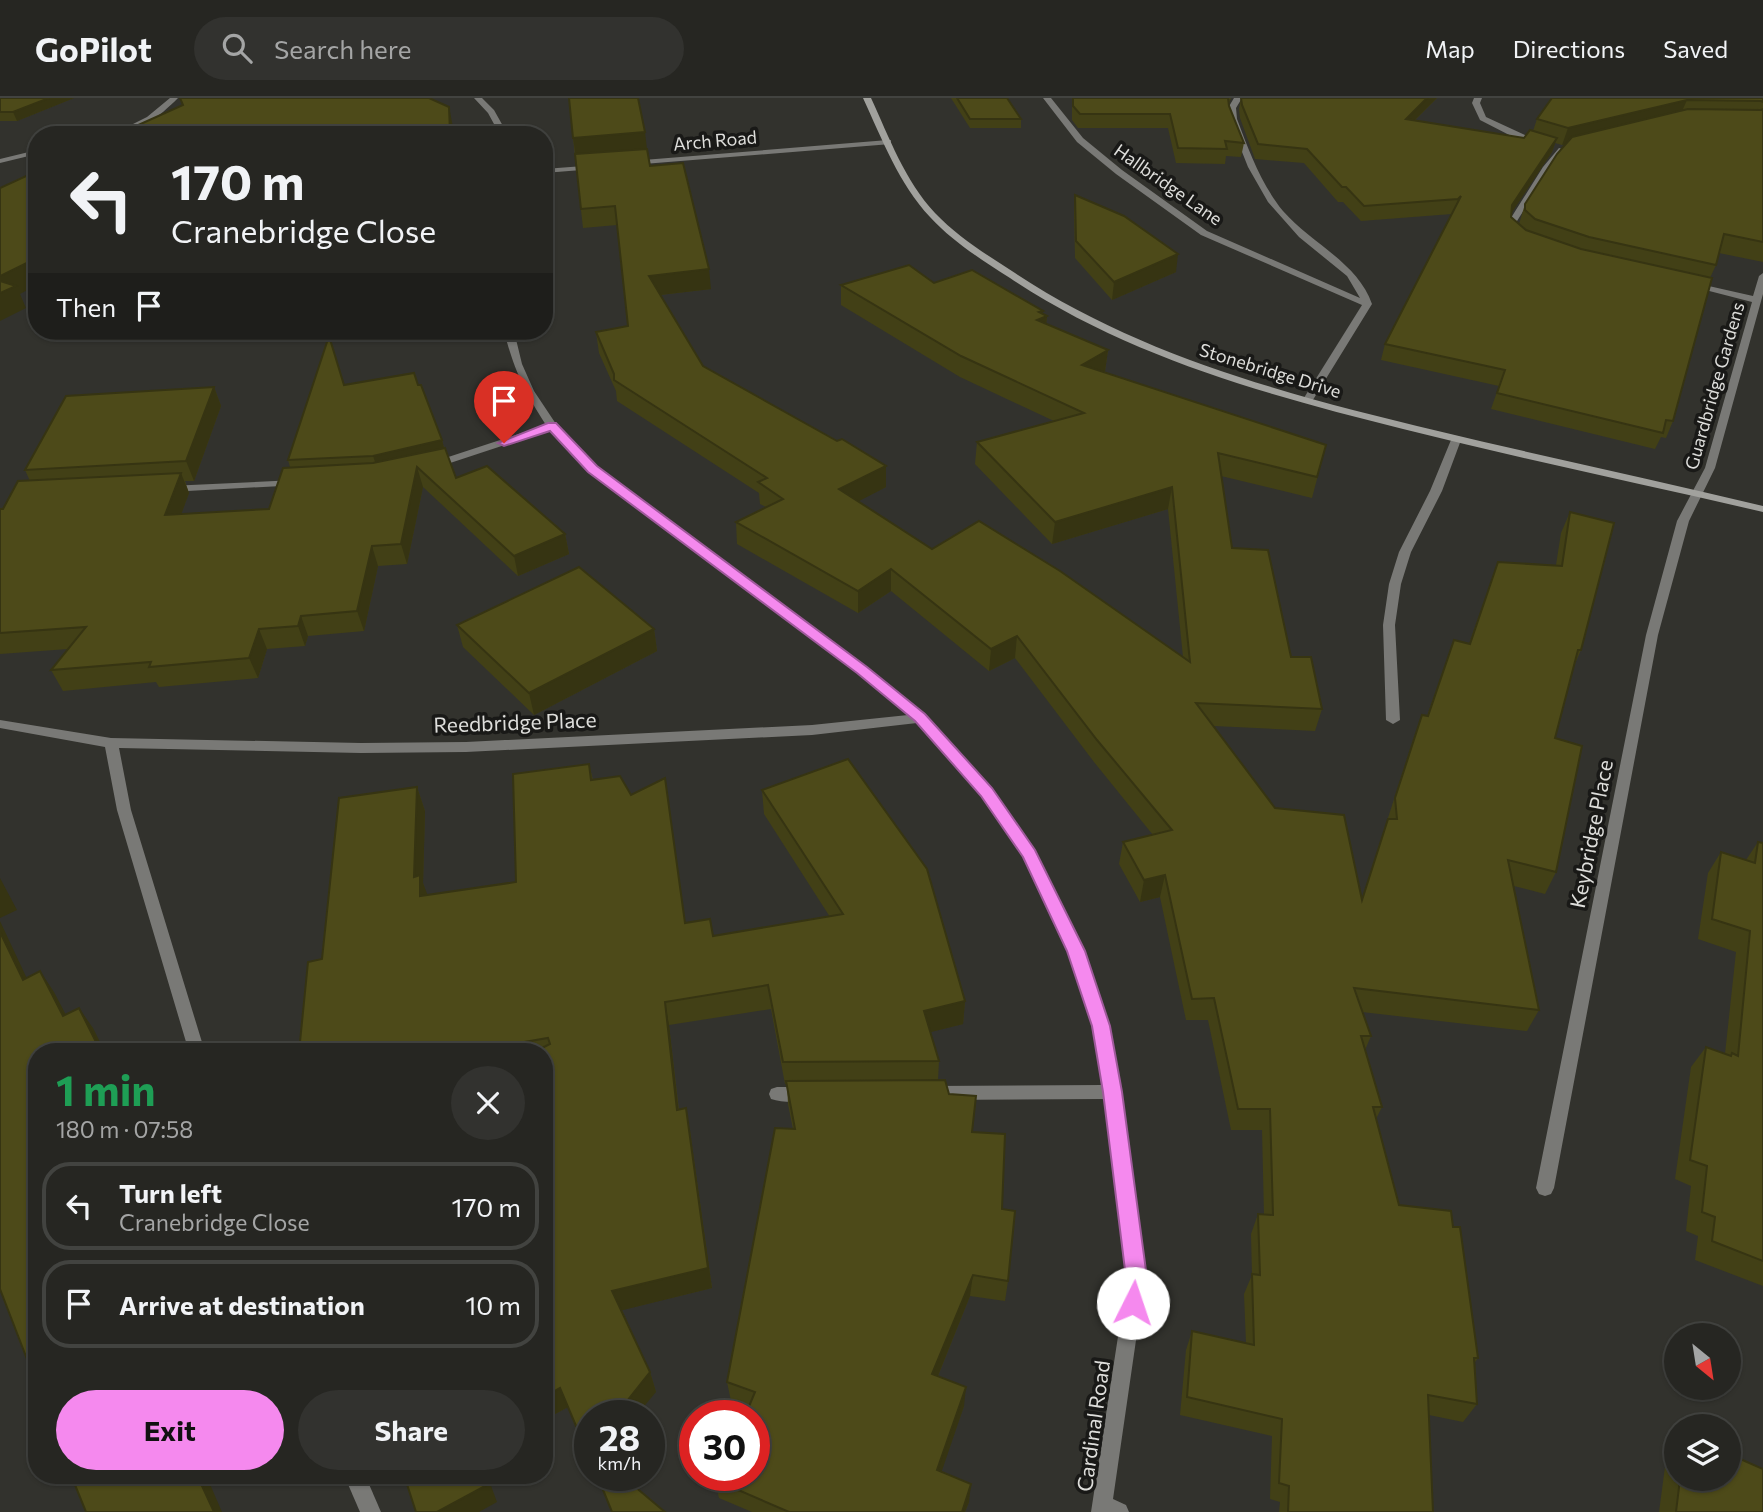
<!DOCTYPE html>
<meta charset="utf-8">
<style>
:root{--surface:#262622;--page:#32322f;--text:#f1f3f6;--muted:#a4a5a5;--line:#424340;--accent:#f589ee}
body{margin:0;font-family:Commissioner,sans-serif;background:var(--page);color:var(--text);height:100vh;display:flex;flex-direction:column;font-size:26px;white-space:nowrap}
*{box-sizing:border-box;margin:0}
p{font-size:23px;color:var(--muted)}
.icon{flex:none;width:38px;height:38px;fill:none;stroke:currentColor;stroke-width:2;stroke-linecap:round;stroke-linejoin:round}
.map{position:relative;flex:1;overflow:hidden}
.drawer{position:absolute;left:28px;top:945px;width:525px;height:441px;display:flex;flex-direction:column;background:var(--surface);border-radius:28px;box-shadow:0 2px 5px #0004,0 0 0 2px var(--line)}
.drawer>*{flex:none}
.banner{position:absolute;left:28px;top:28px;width:525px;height:214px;border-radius:28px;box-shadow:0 2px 5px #0004,0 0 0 2px var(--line);background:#262622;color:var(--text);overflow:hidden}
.needle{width:46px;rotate:150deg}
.controls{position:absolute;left:1664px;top:1225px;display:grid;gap:14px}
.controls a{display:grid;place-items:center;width:77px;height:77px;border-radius:50%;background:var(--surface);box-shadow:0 2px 5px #0004,0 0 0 2px var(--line);font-size:35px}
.speed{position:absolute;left:574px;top:1302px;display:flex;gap:14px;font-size:35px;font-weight:700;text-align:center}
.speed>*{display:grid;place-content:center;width:91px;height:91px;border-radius:50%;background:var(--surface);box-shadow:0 2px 5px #0004,0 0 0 2px var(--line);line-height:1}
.speed small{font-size:18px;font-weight:400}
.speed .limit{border:10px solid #d22;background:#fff;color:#111}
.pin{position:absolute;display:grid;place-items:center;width:60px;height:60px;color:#fff;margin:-72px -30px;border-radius:50% 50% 50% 0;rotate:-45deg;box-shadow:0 0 7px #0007}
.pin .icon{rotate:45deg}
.me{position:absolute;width:77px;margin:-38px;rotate:4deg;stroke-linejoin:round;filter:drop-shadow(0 0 5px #0008)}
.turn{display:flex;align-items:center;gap:24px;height:147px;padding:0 28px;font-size:32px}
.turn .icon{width:91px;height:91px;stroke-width:2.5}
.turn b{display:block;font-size:49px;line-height:60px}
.then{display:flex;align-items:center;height:66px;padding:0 28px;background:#0003;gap:14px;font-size:26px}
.round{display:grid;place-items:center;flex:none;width:74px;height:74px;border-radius:37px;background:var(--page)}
.head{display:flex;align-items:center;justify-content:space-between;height:119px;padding:0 28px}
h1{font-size:42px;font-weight:700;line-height:52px;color:#1e9e55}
.cta{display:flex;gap:14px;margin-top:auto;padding:14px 28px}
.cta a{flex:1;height:80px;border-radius:42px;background:var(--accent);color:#111;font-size:28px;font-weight:700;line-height:80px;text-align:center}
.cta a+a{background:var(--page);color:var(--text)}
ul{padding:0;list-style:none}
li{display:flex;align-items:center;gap:21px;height:88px;margin:0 14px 10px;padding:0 14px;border:4px solid var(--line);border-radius:28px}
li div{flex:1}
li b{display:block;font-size:26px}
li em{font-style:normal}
header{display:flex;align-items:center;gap:42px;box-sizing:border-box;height:98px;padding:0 35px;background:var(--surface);border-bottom:2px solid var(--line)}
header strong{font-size:33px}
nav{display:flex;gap:38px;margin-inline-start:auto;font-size:24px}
.search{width:490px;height:63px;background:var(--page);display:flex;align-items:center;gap:18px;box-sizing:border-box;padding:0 24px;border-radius:38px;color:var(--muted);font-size:26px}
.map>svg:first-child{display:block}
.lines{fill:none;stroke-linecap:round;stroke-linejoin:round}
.street{fill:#797976;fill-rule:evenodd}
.secondary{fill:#a1a19d;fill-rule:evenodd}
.wall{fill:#424016;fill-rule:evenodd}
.shaded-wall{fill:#363412}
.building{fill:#4d4a19;stroke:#363412;stroke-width:2}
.route{fill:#f589ee;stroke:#9f599b;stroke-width:2}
.labels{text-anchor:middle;stroke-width:7;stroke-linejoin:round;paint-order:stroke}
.far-street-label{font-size:18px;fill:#dededb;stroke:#191917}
.street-label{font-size:21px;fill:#dededb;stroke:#191917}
</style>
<header>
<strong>GoPilot</strong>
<div class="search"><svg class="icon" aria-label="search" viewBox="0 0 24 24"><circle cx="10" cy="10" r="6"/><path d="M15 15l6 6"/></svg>Search here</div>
<nav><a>Map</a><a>Directions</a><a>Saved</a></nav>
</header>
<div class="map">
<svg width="1763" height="1414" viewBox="0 0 1763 1414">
<rect width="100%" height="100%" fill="#32322d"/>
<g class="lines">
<g class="street">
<path d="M170 0H178C160 18 137 37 111 37L147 19Z"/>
<polygon points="474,0 482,0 494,12 508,37 500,37 488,15"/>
<path d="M1043 0H1051L1083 40 1122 72 1207 133 1360 200 1347 178 1299 139 1268 104 1248 69 1229 21 1228 10 1234 0H1242L1236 10 1237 21C1249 53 1261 86 1283 113 1311 145 1358 165 1372 206L1311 305 1302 303 1362 207 1201 137 1116 76 1077 44Z"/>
<polygon points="1474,0 1482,0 1480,5 1486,19 1542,45 1538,47 1519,42 1480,22 1472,5"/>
<polygon points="888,42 891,42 891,46 631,67 627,65 631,63"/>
<polygon points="1559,50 1566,52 1549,72 1517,123 1516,131 1522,137 1515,139 1508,132 1509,123 1543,69"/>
<polygon points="37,52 37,56 0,65 0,61"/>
<polygon points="597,67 597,71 594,71 544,75 544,71"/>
<polygon points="1763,175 1763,196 1715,370 1689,423 1658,537 1554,1090 1551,1096 1545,1098 1539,1096 1536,1090 1646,537 1677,423 1705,370 1752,204 1686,187 1691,184 1753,198 1759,178"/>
<path d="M504 233H514L522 266 534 293 556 326 597 369 866 569 925 617 992 691 1037 756 1084 853 1109 928 1121 994 1145 1180 1113 1401 1126 1407 1129 1414H1091L1127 1180 1105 1001 932 1002 926 1000 924 995 926 990 932 988 1103 987 1093 928 1068 853 1024 758 982 697 917 625 812 637 466 654 361 655 119 650 131 712 205 954H189L117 712 105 649 0 630V622L111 640 361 645 466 644 812 627 908 617 858 575 589 373 550 332 438 369H430V365L546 327C524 293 514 272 504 233Z"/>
<polygon points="1456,339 1461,342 1442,393 1411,454 1401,486 1395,527 1400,622 1393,626 1386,622 1383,527 1389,486 1399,454 1430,393 1451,342"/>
<polygon points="296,382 300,383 300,387 169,394 164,391 169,388"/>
<path d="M777 989H807L813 991 815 996 813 1001C801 1005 783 1005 771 1001L769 996 771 991Z"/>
<polygon points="344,1377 365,1377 381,1414 360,1414"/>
</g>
<path class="secondary" d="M863 0H871C889 39 905 83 935 115 958 139 987 157 1015 175 1142 259 1292 298 1438 333 1546 359 1655 382 1763 408V414C1643 386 1522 361 1403 331 1267 297 1128 259 1010 180 982 162 953 144 930 119 899 86 882 41 863 0Z"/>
</g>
<g class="wall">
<polygon points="0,0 74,0 17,23 0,23"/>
<polygon points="951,0 1007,0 1021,21 1021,30 970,30"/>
<polygon points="1072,0 1231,0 1229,5 1229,8 1244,45 1241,59 1226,58 1225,66 1176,65 1168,30 1078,30 1072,22"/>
<path d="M1241 0H1437L1415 22 1524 40 1533 33 1537 21 1552 0H1763V164L1719 155 1716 167 1710 180 1673 323 1666 340 1661 339 1655 351 1491 311 1499 288 1381 262 1385 246 1452 116 1361 123 1343 104H1338L1304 65 1255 61 1240 20 1239 11ZM1555 45 1562 47 1566 46 1525 106 1519 126 1511 119V115L1552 54Z"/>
<polygon points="573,40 646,51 650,68 711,191 660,197 703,268 886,389 858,403 932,451 1183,559 1168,411 1052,446 975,366 977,344 1054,323 960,279 841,207 841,187 934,185 1043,216 1047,218 1046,226 1108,252 1105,273 1103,274 1326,347 1312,400 1221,378 1232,450 1291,559 1322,611 1315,633 1214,628 1275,710 1362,800 1387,725 1387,723 1414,639 1422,617 1427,618 1454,542 1469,546 1498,464 1556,467 1561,435 1570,414 1581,552 1573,570 1555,640 1556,774 1545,796 1514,788 1539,912 1527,933 1362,914 1371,938 1365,952 1382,1009 1376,1021 1399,1107 1453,1129 1478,1260 1475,1264 1477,1306 1463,1324 1429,1317 1433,1414 1279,1414 1280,1404 1270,1401 1272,1338 1180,1317 1186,1252 1192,1233 1246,1245 1244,1196 1252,1177 1251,1136 1258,1116 1264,1117 1262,1032 1231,1032 1208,922 1186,922 1160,799 1140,804 1119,766 1123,744 1153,737 1094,664 1015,560 989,573 891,493 858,515 737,446 736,424 766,409 760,406 759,395 617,303 616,293 599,255 596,234 628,228 617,127 583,130"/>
<polygon points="1075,97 1176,174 1112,202 1075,160 1074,114"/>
<polygon points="344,287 418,287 442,342 444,350 456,380 565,436 569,456 518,478 423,389 407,466 378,468 364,533 308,538 305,548 267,551 258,580 159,589 156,584 63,593 51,572 68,551 0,556 0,411 3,411 30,383 25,372 214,289 221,308 194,383 185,383 189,395 181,416 269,411 290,369 288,362"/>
<polygon points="457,527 654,531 657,553 534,617 463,549"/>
<polygon points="589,666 593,682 685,825 713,838 830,819 764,716 762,692 965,903 963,926 930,934 939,963 938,982 949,996 972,1034 1002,1111 1008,1183 1005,1203 970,1198 938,1278 964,1308 941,1374 969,1404 965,1414 752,1414 719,1400 715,1382 748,1310 731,1303 727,1284 793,1031 788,1006 787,986 785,986 771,911 669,927 679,1012 690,1033 712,1190 622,1212 650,1274 656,1294 568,1309 544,1322 544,954 299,954 322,861 417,689 425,713 423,785 427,797 516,784"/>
<polygon points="1758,744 1763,745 1763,1188 1695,1162 1698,1138 1686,1133 1691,1088 1675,1081 1691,969 1706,949 1725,956 1736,854 1698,841 1708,775 1721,754 1746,762"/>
<polygon points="1676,1345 1676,1381 1729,1381 1763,1414 1659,1414 1667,1354"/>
</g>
<g class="shaded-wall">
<polygon points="49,0 74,0 17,23 13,14"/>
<polygon points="1427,0 1437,0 1402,35 1406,21"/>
<polygon points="1687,2 1680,18 1562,47 1568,30"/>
<polygon points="449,9 453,29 453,37 446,37"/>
<polygon points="645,34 648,60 577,66 573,40"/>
<polygon points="1557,40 1552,54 1507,122 1512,107"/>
<polygon points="1178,156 1176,174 1112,202 1114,184"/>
<polygon points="37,160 37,187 20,196 26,210 0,223 0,178"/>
<polygon points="709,171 711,191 651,198 649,178"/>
<polygon points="1043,213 1042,220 1047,218 1045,238 1037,222 1039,214"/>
<polygon points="1108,252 1105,273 1080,288 1082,267"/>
<polygon points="214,289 221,308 194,383 186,363"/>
<polygon points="442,342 446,358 378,373 373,358"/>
<polygon points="886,368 886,389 840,413 839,391"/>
<polygon points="417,369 423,389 407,466 401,446"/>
<polygon points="181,375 189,395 174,436 165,417"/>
<polygon points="1172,389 1168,411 1052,446 1055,424"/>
<polygon points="565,436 569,456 518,478 514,458"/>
<polygon points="372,448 378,468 364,533 357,513"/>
<polygon points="891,471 891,493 858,515 858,493"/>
<polygon points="301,518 308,538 305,548 298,528"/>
<polygon points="259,531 267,551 258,580 249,560"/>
<polygon points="654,531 657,553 534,617 529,595"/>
<polygon points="1017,538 1015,560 989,573 991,551"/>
<polygon points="417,689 425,713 423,785 429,801 428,822 414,779"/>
<polygon points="1165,777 1160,799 1140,804 1144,782"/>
<polygon points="0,780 17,812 0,820"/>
<polygon points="0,823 37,902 23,882 0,834"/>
<polygon points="40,873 54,894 77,938 63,918"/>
<polygon points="965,903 963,926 923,936 924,913"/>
<polygon points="665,904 669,927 681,1034 677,1012"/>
<polygon points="79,910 93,930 105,954 101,954"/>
<polygon points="37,995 37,1015 30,998"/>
<polygon points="686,1010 712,1190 619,1213 612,1193"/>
<polygon points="973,1177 970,1198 931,1295 932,1276"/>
<polygon points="650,1274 656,1294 636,1318 615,1318"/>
<polygon points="966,1289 964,1308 936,1390 937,1372"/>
<polygon points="560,1290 568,1309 544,1322 544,1299"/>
<polygon points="197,1377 206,1377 222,1414 214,1414"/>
<polygon points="484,1377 487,1377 497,1404 479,1414 437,1414"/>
<polygon points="971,1386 969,1404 965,1414 962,1414"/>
</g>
<g class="building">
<polygon points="0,0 49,0 13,14 0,14"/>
<polygon points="180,0 429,0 449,9 450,35 446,37 116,37 183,7"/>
<polygon points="569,0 638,0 645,34 573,40"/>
<polygon points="957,0 1007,0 1021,21 970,21"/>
<polygon points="1073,0 1228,0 1229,8 1244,45 1225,43 1227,51 1178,50 1170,16 1080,16 1073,8"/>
<polygon points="1241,0 1427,0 1406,21 1524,40 1530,32 1557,40 1512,107 1511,119 1526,132 1581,151 1712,180 1673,323 1666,322 1663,335 1497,295 1505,272 1385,246 1461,98 1458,101 1364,108 1346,89 1342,89 1307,51 1258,46 1242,7"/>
<polygon points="1552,0 1763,0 1763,4 1761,3 1687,2 1568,30 1537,21"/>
<polygon points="1688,11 1761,12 1763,11 1763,144 1724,136 1716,167 1589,139 1535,121 1525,112 1525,106 1557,56 1572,39"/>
<polygon points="647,51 650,68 683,65 709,171 649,178 703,268 837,343 842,341 886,368 839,391 932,451 979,423 1060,473 1190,564 1172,389 1055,424 977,344 1084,315 961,258 841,187 909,167 934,185 972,172 1043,213 1039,214 1047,218 1037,222 1108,252 1082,267 1326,347 1317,379 1218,355 1232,450 1268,452 1291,559 1311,559 1322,611 1196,605 1275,710 1344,717 1362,802 1388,721 1397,721 1395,700 1422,617 1428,618 1454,542 1470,546 1498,464 1562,468 1570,414 1614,425 1581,552 1578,552 1555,640 1582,648 1556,774 1508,762 1539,912 1354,890 1371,938 1361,938 1382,1009 1373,1009 1399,1107 1451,1113 1453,1129 1460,1129 1478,1260 1474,1260 1477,1306 1428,1297 1433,1414 1288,1414 1289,1388 1279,1385 1282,1321 1187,1299 1192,1233 1254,1247 1252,1176 1260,1177 1258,1116 1273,1117 1270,1011 1238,1011 1214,900 1192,901 1165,777 1144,782 1123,744 1172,732 1097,642 1017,538 991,551 891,471 858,493 736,424 783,401 758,384 767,380 614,282 614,276 596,234 628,228 615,108 581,111 575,56"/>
<polygon points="37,73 37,160 0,178 0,90"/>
<polygon points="1075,97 1124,118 1178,156 1114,184 1076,143"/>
<polygon points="0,183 16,188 0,195"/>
<polygon points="329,238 344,287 414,275 418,287 421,287 442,342 373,358 288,362"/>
<polygon points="214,289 186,363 25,372 66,298"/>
<polygon points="445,350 456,380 487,368 565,436 514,458 417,369 401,446 372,448 357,513 301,518 298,528 259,531 249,560 149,569 151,564 51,572 86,529 0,535 0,411 3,411 18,383 181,375 165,417 269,411 283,370 373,365"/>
<polygon points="579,469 654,531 529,595 457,527"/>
<polygon points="848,661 927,771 965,903 924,913 939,963 783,964 768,887 665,904 677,1012 686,1010 708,1170 612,1193 650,1274 615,1318 590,1318 590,1348 588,1350 590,1352 590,1361 560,1290 544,1299 544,954 534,954 550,946 548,940 466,954 299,954 308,864 322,861 339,700 417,689 414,779 420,777 420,798 516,784 513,676 589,666 591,682 620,678 631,697 665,680 685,825 710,821 713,838 843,816 762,692"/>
<polygon points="1758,744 1763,745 1763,1163 1712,1143 1715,1119 1702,1114 1707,1068 1690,1062 1706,949 1731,958 1732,955 1738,958 1750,833 1712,821 1721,754 1755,765"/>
<polygon points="0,834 23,882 40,873 63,918 79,910 101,954 37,954 37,995 30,998 37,1015 37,1287 0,1191"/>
<polygon points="945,982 949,996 976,998 972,1034 1005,1036 1002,1111 1015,1113 1008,1183 973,1177 932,1276 966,1289 937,1372 971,1386 962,1414 789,1414 715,1382 717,1377 754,1377 754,1318 745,1318 755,1294 727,1284 775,1030 795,1031 786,983"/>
<polygon points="1729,1356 1763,1371 1763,1414 1676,1414 1680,1381 1729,1381"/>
<polygon points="71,1377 197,1377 214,1414 86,1414"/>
<polygon points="404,1377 484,1377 487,1387 437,1414 416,1414"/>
<polygon points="597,1377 621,1377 665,1414 612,1414"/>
</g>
<polygon class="route" points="548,325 556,325 597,368 867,569 925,616 992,690 1035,752 1085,853 1110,928 1122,994 1147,1180 1140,1212 1133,1215 1125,1212 1122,1205 1126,1180 1103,994 1092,928 1067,853 1023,759 981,698 915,623 857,575 588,374 550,333 504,348 498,345"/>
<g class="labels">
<g class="far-street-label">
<text transform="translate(715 43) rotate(-5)" y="6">Arch Road</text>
<text transform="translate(1168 87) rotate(35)" y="6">Hallbridge Lane</text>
<text transform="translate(1270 273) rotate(17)" y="6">Stonebridge Drive</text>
<text transform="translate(1715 288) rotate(-74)" y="6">Guardbridge Gardens</text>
</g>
<g class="street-label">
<text transform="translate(515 625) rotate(-2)" y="7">Reedbridge Place</text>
<text transform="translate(1592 736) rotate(-79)" y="7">Keybridge Place</text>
<text transform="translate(1094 1328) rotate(-82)" y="7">Cardinal Road</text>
</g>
</g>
</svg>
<div class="controls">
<a><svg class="needle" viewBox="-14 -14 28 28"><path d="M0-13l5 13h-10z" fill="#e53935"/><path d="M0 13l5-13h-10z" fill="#a4a5a5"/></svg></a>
<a><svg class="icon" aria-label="layers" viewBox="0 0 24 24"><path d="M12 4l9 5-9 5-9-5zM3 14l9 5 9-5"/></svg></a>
</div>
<div class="speed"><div>28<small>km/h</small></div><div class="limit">30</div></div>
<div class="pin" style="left:504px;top:345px;background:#d93025"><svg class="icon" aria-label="arrive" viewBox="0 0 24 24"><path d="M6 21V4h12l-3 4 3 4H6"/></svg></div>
<svg class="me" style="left:1133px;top:1205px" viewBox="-20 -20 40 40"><circle r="19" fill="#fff"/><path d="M0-13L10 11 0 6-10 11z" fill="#f589ee"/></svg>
<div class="banner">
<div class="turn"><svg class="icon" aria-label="left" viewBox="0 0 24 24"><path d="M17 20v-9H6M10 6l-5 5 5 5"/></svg><div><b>170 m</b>Cranebridge Close</div></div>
<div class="then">Then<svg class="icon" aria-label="arrive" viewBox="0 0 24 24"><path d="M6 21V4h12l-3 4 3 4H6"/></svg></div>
</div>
<section class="drawer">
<div class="head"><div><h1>1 min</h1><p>180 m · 07:58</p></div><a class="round"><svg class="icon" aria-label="close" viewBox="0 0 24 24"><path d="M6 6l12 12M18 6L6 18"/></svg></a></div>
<ul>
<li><svg class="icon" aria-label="left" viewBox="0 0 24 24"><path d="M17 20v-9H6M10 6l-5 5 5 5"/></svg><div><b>Turn left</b><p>Cranebridge Close</p></div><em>170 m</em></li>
<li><svg class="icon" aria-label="arrive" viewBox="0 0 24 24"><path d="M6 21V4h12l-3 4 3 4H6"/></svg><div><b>Arrive at destination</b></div><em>10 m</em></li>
</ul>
<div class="cta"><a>Exit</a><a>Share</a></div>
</section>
</div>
